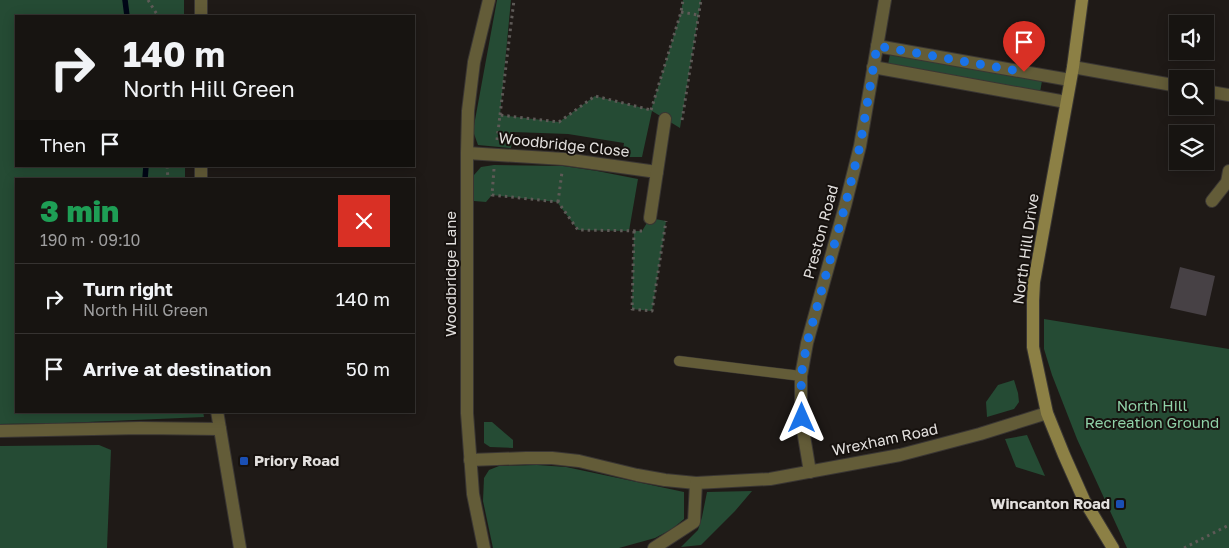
<!DOCTYPE html>
<meta charset="utf-8">
<style>
:root{--surface:#171411;--page:#24211f;--text:#f1f3f6;--muted:#9e9e9f;--line:#363331}
body{margin:0;font-family:"Golos Text",sans-serif;background:var(--page);color:var(--text);height:100vh;display:flex;flex-direction:column;font-size:19px;white-space:nowrap}
*{box-sizing:border-box;margin:0}
p{font-size:16px;color:var(--muted)}
.icon{flex:none;width:28px;height:28px;fill:none;stroke:currentColor;stroke-width:2;stroke-linecap:round;stroke-linejoin:round}
.map{position:relative;flex:1;overflow:hidden}
.sheet{position:absolute;left:15px;top:178px;width:400px;height:235px;display:flex;flex-direction:column;background:var(--surface);border-radius:0px;box-shadow:0 2px 12px #0003,0 0 0 1px var(--line)}
.sheet>*{flex:none}
.banner{position:absolute;left:15px;top:15px;width:400px;height:152px;border-radius:0px;box-shadow:0 2px 12px #0003,0 0 0 1px var(--line);background:#171411;color:var(--text);overflow:hidden}
.fabs{position:absolute;left:1169px;top:15px;display:grid;gap:10px}
.fabs a{display:grid;place-items:center;width:45px;height:45px;border-radius:0px;background:var(--surface);box-shadow:0 2px 12px #0003,0 0 0 1px var(--line);font-size:25px}
.pin{position:absolute;display:grid;place-items:center;width:42px;height:42px;color:#fff;margin:-51px -21px;border-radius:50% 50% 50% 0;rotate:-45deg;box-shadow:0 0 5px #0007}
.pin .icon{rotate:45deg}
.me{position:absolute;width:55px;margin:-28px;rotate:0deg;stroke-linejoin:round;filter:drop-shadow(0 0 4px #0008)}
.turn{display:flex;align-items:center;gap:18px;height:105px;padding:0 25px;font-size:22px}
.turn .icon{width:65px;height:65px;stroke-width:2.5}
.turn b{display:block;font-size:35px;line-height:42px}
.then{display:flex;align-items:center;height:48px;padding:0 25px;background:#0003;gap:10px;font-size:19px}
.round{display:grid;place-items:center;flex:none;width:52px;height:52px;border-radius:0px;background:var(--page)}
.summary{display:flex;align-items:center;justify-content:space-between;height:85px;padding:0 25px}
h1{font-size:30px;font-weight:800;line-height:38px;color:#1e9e55}
ul{padding:0;list-style:none}
li{display:flex;align-items:center;gap:15px;height:70px;padding:0 25px;border-top:1px solid var(--line)}
li div{flex:1}
li b{display:block;font-size:19px}
li em{font-style:normal}
.map>svg:first-child{display:block}
.green{fill:#254b34}
.lines{fill:none;stroke-linecap:round;stroke-linejoin:round}
.stream{stroke:#000717;stroke-width:5.5}
.building{fill:#474145}
.lane-casing{stroke:#3a3633;stroke-width:11}
.street-casing{stroke:#3a3633;stroke-width:14}
.secondary-casing{stroke:#3a3633;stroke-width:14}
.path{stroke:#5e5a57;stroke-width:3;stroke-dasharray:2.5 4;stroke-linecap:butt}
.lane{stroke:#635c38;stroke-width:10}
.street{stroke:#635c38;stroke-width:12}
.secondary{stroke:#8c8045;stroke-width:12}
.route{stroke:#1a73e8;stroke-width:9;stroke-dasharray:0 16.2}
.transit-dot{fill:#1a4fb4;stroke:#16110e;stroke-width:2}
.labels{text-anchor:middle;stroke-width:4;stroke-linejoin:round;paint-order:stroke}
.street-label{font-size:15px;fill:#e3e0de;stroke:#16110e}
.park-label{font-size:15px;fill:#90d2a8;stroke:#16110e}
.poi-label{font-size:15px;font-weight:bold;fill:#e3e0de;stroke:#16110e;text-anchor:start}
</style>
<div class="map">
<svg width="1229" height="548" viewBox="0 0 1229 548">
<rect width="100%" height="100%" fill="#1f1a17"/>
<g class="green">
<polygon points="0,0 184,0 184,16 16,16 16,166 185,166 185,179 16,179 16,411 203,411 204,417 64,423 0,424"/>
<polygon points="497,0 511,0 500,115 559,122 595,96 651,110 681,12 683,0 701,0 680,128 652,111 642,157 622,157 624,143 568,134 513,132 511,148 478,145 473,131"/>
<polygon points="891,49 1043,75 1039,98 887,70"/>
<polygon points="494,165 563,166 597,171 638,179 629,231 578,230 557,202 492,195 486,202 474,201 474,175 481,167"/>
<polygon points="650,218 666,221 652,311 632,309 634,231 642,231"/>
<polygon points="1044,319 1229,349 1229,548 1127,548 1077,439 1052,375 1044,349"/>
<polygon points="1014,380 1018,393 1019,402 1014,409 987,417 986,402 998,385"/>
<polygon points="484,422 492,422 513,440 513,448 490,447 484,443"/>
<polygon points="1027,435 1045,476 1016,467 1005,439"/>
<polygon points="99,445 111,450 107,548 0,548 0,446"/>
<polygon points="537,465 566,467 684,492 684,519 672,529 655,538 619,548 493,548 483,501 484,478 489,470 499,466"/>
<polygon points="752,491 735,511 701,545 681,547 698,530 702,517 707,492"/>
</g>
<g class="lines">
<g class="stream">
<polyline points="125,0 127,16"/>
<polyline points="145,179 146,166"/>
</g>
</g>
<polygon class="building" points="1180,267 1215,276 1206,316 1170,308"/>
<g class="lines">
<defs>
<polyline id="lane" points="679,361 801,376"/>
<g id="street">
<polyline points="201,16 201,0"/>
<polyline points="877,46 1070,80"/>
<polyline points="873,67 1066,102"/>
<polyline points="1073,67 1178,86"/>
<polyline points="1205,91 1229,95"/>
<polyline points="467,153 564,159 657,172"/>
<polyline points="201,179 201,166"/>
<polyline points="1212,201 1227,182 1229,171"/>
<polyline points="650,218 665,119"/>
<polyline points="217,411 240,548"/>
<polyline points="0,431 140,428 220,429"/>
<polyline points="470,460 526,458 552,458 579,461 637,475 665,480 696,483 770,479 900,455 980,434 1047,413"/>
<polyline points="810,472 801,418 801,376 807,343 845,206 860,146 885,0"/>
<polyline points="484,548 473,494 467,413 467,153 468,111 474,62 489,0"/>
<polyline points="654,548 694,522 696,483"/>
</g>
<polyline id="secondary" points="1082,0 1073,67 1034,282 1033,301 1033,347 1047,413 1064,455 1084,500 1113,548"/>
</defs>
<use href="#lane" class="lane-casing"/>
<use href="#street" class="street-casing"/>
<use href="#secondary" class="secondary-casing"/>
<g class="path">
<polyline points="148,0 158,16"/>
<polyline points="681,12 698,15"/>
<polyline points="651,110 681,12 683,0"/>
<polyline points="500,115 514,0"/>
<polyline points="682,120 701,0"/>
<polyline points="497,140 500,115 559,122 595,96 651,110"/>
<polyline points="167,166 168,179"/>
<polyline points="494,169 492,195 558,202 578,230 642,231"/>
<polyline points="558,202 562,172"/>
<polyline points="634,231 632,309 652,311 666,221"/>
<polyline points="1184,548 1229,525"/>
</g>
<use href="#lane" class="lane"/>
<use href="#street" class="street"/>
<use href="#secondary" class="secondary"/>
</g>
<g class="lines">
<polyline class="route" points="802,418 801,376 807,343 845,206 860,146 877,46 1024,72"/>
</g>
<g class="transit-dot">
<rect x="239" y="456" width="10" height="10" rx="2.5"/>
<rect x="1115" y="499" width="10" height="10" rx="2.5"/>
</g>
<g class="labels">
<g class="street-label">
<text transform="translate(564 145) rotate(6)" y="5">Woodbridge Close</text>
<text transform="translate(821 232) rotate(-75)" y="5">Preston Road</text>
<text transform="translate(1026 249) rotate(-82)" y="5">North Hill Drive</text>
<text transform="translate(451 274) rotate(-90)" y="5">Woodbridge Lane</text>
<text transform="translate(885 440) rotate(-12)" y="5">Wrexham Road</text>
</g>
<g class="park-label">
<text x="1152" y="411">North Hill<tspan x="1152" dy="17">Recreation Ground</tspan></text>
</g>
<g class="poi-label">
<text x="254" y="466">Priory Road</text>
<text x="1110" y="509" text-anchor="end">Wincanton Road</text>
</g>
</g>
</svg>
<div class="fabs">
<a><svg class="icon" aria-label="sound" viewBox="0 0 24 24"><path d="M4 9h4l5-4v14l-5-4H4zM17 9q2 3 0 6"/></svg></a>
<a><svg class="icon" aria-label="search" viewBox="0 0 24 24"><circle cx="10" cy="10" r="6"/><path d="M15 15l6 6"/></svg></a>
<a><svg class="icon" aria-label="layers" viewBox="0 0 24 24"><path d="M12 4l9 5-9 5-9-5zM3 14l9 5 9-5"/></svg></a>
</div>
<div class="pin" style="left:1024px;top:72px;background:#d93025"><svg class="icon" aria-label="arrive" viewBox="0 0 24 24"><path d="M6 21V4h12l-3 4 3 4H6"/></svg></div>
<svg class="me" style="left:802px;top:418px" viewBox="-20 -20 40 40"><path d="M0-17L14 15 0 8-14 15z" fill="#1a73e8" stroke="#fff" stroke-width="4"/></svg>
<div class="banner">
<div class="turn"><svg class="icon" aria-label="right" viewBox="0 0 24 24"><path d="M7 20v-9h11M14 6l5 5-5 5"/></svg><div><b>140 m</b>North Hill Green</div></div>
<div class="then">Then<svg class="icon" aria-label="arrive" viewBox="0 0 24 24"><path d="M6 21V4h12l-3 4 3 4H6"/></svg></div>
</div>
<section class="sheet">
<div class="summary"><div><h1>3 min</h1><p>190 m · 09:10</p></div><a class="round" style="background:#d93025;color:#fff"><svg class="icon" aria-label="close" viewBox="0 0 24 24"><path d="M6 6l12 12M18 6L6 18"/></svg></a></div>
<ul>
<li><svg class="icon" aria-label="right" viewBox="0 0 24 24"><path d="M7 20v-9h11M14 6l5 5-5 5"/></svg><div><b>Turn right</b><p>North Hill Green</p></div><em>140 m</em></li>
<li><svg class="icon" aria-label="arrive" viewBox="0 0 24 24"><path d="M6 21V4h12l-3 4 3 4H6"/></svg><div><b>Arrive at destination</b></div><em>50 m</em></li>
</ul>
</section>
</div>
